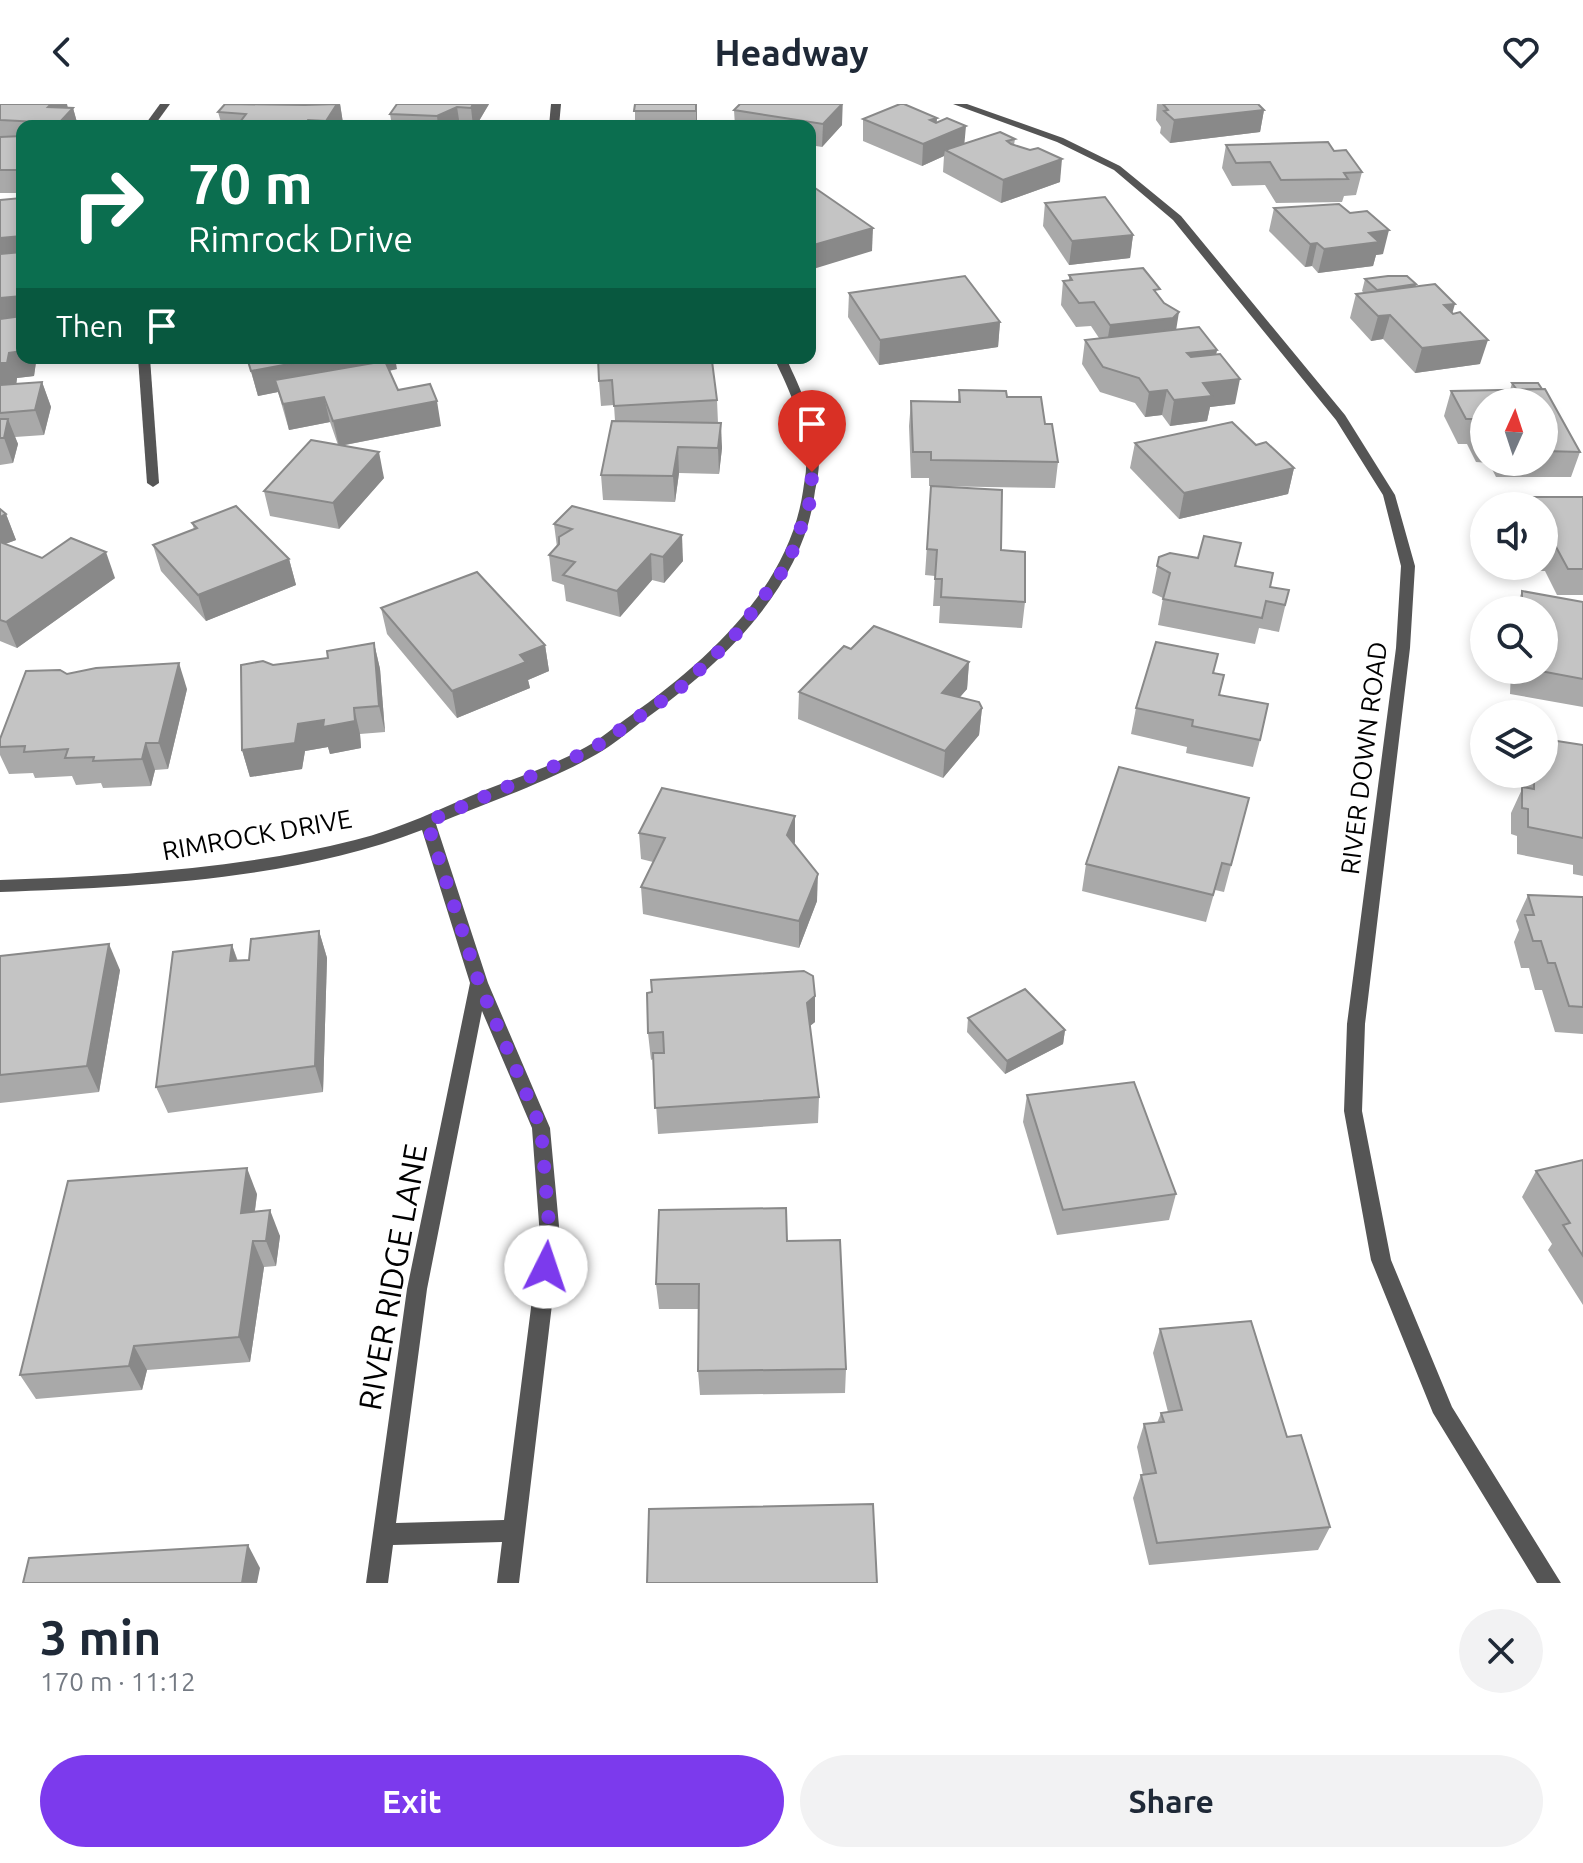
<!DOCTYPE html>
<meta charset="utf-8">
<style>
:root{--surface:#fff;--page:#f2f2f3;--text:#1f2937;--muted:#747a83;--accent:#7c3aed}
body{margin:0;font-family:Ubuntu,sans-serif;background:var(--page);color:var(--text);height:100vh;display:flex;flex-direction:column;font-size:30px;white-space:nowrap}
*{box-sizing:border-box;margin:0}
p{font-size:26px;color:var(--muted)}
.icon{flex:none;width:44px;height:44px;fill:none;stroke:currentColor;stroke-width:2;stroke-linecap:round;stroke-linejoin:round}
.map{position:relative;height:1479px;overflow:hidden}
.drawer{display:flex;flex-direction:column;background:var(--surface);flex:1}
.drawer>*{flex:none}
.banner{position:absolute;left:16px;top:16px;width:800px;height:244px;border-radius:16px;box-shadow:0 4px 12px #0003;background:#0b6e4f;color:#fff;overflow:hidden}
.needle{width:52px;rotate:3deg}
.buttons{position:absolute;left:1470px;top:284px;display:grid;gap:16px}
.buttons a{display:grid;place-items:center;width:88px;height:88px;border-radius:50%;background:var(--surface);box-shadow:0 4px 12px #0003;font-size:40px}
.pin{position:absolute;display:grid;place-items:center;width:68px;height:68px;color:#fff;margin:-82px -34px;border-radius:50% 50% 50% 0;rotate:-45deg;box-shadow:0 0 8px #0007}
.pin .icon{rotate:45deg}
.me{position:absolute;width:88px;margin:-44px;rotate:4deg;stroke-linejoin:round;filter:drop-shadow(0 0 6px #0008)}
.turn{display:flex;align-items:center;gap:28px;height:168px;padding:0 40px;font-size:36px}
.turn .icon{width:104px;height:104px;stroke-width:2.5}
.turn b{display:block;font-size:56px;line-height:68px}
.then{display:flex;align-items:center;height:76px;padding:0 40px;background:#0003;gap:16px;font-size:30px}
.round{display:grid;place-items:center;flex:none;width:84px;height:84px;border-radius:42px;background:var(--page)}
.headline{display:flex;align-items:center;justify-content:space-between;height:136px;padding:0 40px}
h1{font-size:48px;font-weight:600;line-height:60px}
.action{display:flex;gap:16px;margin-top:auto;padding:16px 40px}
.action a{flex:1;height:92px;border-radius:48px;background:var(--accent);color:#fff;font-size:32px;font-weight:600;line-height:92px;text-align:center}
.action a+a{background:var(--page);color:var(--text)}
header{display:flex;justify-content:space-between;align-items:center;height:104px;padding:0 40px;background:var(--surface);font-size:36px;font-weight:600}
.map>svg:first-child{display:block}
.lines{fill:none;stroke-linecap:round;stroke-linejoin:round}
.minor{fill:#555;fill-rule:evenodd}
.wall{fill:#a9a9a9;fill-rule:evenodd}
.shaded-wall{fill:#898989}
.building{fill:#c4c4c4;stroke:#898989;stroke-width:2}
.route{stroke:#7c3aed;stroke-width:14;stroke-dasharray:0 25.2}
.labels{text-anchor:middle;stroke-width:8;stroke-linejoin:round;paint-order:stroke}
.street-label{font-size:26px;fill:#000;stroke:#fff}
.near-street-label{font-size:32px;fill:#000;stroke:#fff}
</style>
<header><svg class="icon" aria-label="back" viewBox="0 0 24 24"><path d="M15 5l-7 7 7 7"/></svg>Headway<svg class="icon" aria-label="heart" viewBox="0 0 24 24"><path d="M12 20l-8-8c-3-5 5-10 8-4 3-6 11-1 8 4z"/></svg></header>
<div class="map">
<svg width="1583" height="1479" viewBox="0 0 1583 1479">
<rect width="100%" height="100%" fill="#fff"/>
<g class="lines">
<g class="minor">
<polygon points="160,0 170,0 154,22 144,22"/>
<polygon points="551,0 561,0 559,22 549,22"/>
<polygon points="953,0 967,0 1063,34 1120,62 1181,112 1345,311 1395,391 1415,462 1410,544 1365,920 1362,1007 1391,1156 1452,1303 1561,1479 1537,1479 1433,1309 1371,1156 1344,1007 1347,920 1396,544 1401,462 1383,391 1336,316 1173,116 1114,66 1057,38"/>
<polygon points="138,254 150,254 159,379 153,383 147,379"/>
<path d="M774 254H786C802 288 816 319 819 357 819 367 817 377 815 387 803 486 718 563 641 618 627 629 613 641 597 650 550 677 487 699 436 720L488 879 550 1024 560 1133 519 1479H497L502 1438 393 1441 388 1479H366L407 1185 470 879 422 726C295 776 135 783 0 788V776C118 772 240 765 355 736 400 725 442 704 485 686 519 673 554 661 586 643 601 635 615 622 630 612 706 558 789 484 803 387 804 378 807 367 806 357 805 319 790 288 774 254ZM482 907 532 1024 540 1133 504 1416 396 1419 427 1185Z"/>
</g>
</g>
<g class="wall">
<polygon points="0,0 73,4 78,22 22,22 22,89 0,89"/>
<polygon points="225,0 340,0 343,19 341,22 222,22 218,8"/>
<polygon points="489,0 476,22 392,22 390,10"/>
<rect x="635" y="0" width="62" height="22"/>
<polygon points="740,0 843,0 842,21 822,43 810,41 810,22 735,22 734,6"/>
<polygon points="1157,0 1258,0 1264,6 1260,28 1170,39 1160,29 1161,23 1156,16"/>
<polygon points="863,15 937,18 964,39 1015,35 1014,41 1060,78 1001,99 943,68 944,52 922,62 863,37"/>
<polygon points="1226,41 1334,47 1362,68 1356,91 1344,92 1342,98 1276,99 1265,81 1232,82 1222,64"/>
<polygon points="0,96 50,256 36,258 34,272 17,274 16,280 42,278 51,303 44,331 15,333 18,340 13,359 0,361"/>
<polygon points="1045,99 1133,131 1130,154 1069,161 1043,122"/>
<polygon points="1274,104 1383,150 1376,151 1373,162 1318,169 1312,162 1305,163 1269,127"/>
<polygon points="1069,171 1158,192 1176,226 1217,246 1216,250 1235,300 1210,303 1207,317 1170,322 1162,311 1145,313 1135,299 1100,288 1082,260 1085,236 1099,234 1091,222 1076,223 1061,201 1063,177 1069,176"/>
<polygon points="1365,175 1416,180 1415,183 1453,209 1480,260 1415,269 1383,235 1371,237 1350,214 1356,190 1364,189 1362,187"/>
<polygon points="849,189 1000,218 998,243 879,261 848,213"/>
<polygon points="247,254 397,265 389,267 398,286 441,322 340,342 384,374 339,425 270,412 264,387 338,341 330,318 289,326 278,288 258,292"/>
<polygon points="699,257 717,296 718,319 722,344 719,370 679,369 675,398 603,396 601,371 615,317 614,301 601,302 599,277"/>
<path d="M1512 279H1538L1542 285H1545L1580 348 1571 373H1496L1489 359 1476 358 1467 340H1458L1444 312 1451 287 1510 286ZM1484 298H1544V358H1484Z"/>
<polygon points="959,286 1007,293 1045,320 1058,358 1055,384 929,382 929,374 911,374 909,322 911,297 958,298"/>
<polygon points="1135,339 1256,341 1294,364 1288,390 1179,415 1130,364"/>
<polygon points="931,382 1001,446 1025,498 1022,524 939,519 940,502 933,502 935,472 925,471"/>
<polygon points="1518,393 1583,393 1583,491 1557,491 1545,467 1533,467 1531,462 1544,462 1544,402 1515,402"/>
<polygon points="0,405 6,410 16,436 5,440 42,454 115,474 17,544 0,537"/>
<polygon points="192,419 289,455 296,481 206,517 161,467 153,441 194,425"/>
<polygon points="554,420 683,457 664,479 652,476 620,513 566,497 564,481 552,477 549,451 557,443"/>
<polygon points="1159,453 1236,462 1270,483 1289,486 1279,528 1259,524 1255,540 1158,521 1163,494 1152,489"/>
<polygon points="1522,487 1583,498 1583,603 1510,590 1511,566 1544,566 1544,506 1515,506"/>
<polygon points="381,504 545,541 549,567 528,576 530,584 457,614 387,530"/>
<polygon points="374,539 380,565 385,628 360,630 361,644 330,650 328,643 305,647 302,665 250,673 242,646 273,561 328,554"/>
<polygon points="851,545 969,558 967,585 960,593 982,604 979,631 943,674 798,615 799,588"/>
<polygon points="1214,569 1220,591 1260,636 1253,663 1186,649 1187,643 1131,630 1136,604"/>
<polygon points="67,570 187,585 168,665 155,666 151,682 103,684 101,679 76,681 72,672 35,674 33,669 9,670 0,651 0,635"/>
<polygon points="1583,641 1583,772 1573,770 1573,761 1517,750 1517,732 1511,730 1511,709 1523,683 1523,670 1544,670"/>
<polygon points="1249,694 1224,788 1215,786 1206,818 1082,787 1086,760"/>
<polygon points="639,729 795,738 794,740 817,797 799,844 643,810 641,783 653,758 641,755"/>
<polygon points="1528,791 1583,793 1583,930 1555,928 1542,886 1535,886 1529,864 1521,864 1514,838 1519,826 1516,817"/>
<polygon points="319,827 327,854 323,988 168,1009 156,983 232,841 238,857 249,856"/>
<polygon points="0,852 120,866 99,988 0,999"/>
<polygon points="815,892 815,918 810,922 819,993 818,1019 658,1030 653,955 651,956 648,929"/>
<polygon points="968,914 1065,926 1063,940 1005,970 967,928"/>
<polygon points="1027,991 1176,1090 1169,1116 1057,1131 1023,1018"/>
<polygon points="1583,1056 1583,1201 1548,1146 1552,1140 1522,1093 1536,1067"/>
<polygon points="257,1090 255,1107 280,1132 276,1162 264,1163 250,1258 147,1266 142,1286 36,1295 20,1271"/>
<polygon points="787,1137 846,1265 845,1289 700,1291 698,1267 699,1205 659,1205 656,1180"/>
<polygon points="1160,1225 1287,1333 1330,1423 1318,1446 1149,1461 1133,1394 1141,1371 1143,1371 1137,1343 1144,1320 1157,1319 1161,1309 1168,1308 1153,1249"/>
</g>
<g class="shaded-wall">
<polygon points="51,0 67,0 69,8 73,4 78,22 60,22 48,3"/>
<polygon points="337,0 340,0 343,19 341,22 327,22 326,17"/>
<polygon points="473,0 489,0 476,22 473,22 471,4"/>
<rect x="696" y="0" width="1" height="22"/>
<polygon points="842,0 842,21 822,43 823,20"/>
<polygon points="457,3 460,22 438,22 437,12"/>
<polygon points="1264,6 1260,28 1170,39 1174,16"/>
<polygon points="937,14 936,34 966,22 964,44 945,46 944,52 922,62 923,40 930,16"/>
<polygon points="1062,55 1060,78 1001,99 1003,76"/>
<polygon points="22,62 22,77 19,66"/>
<polygon points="21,94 22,96 22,127 19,117"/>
<polygon points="873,124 872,147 810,166 810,142"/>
<polygon points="1389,126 1383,150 1376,151 1373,162 1318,169 1324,145 1369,129"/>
<polygon points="1133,131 1130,154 1069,161 1072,137"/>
<polygon points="22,132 22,157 0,159 0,134"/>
<polygon points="1317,139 1312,162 1305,163 1310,140"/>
<polygon points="1416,180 1413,192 1374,198 1377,186"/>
<polygon points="22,192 22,217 0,219 0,194"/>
<polygon points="1455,200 1448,224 1444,201"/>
<polygon points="1179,208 1175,233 1106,245 1110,221"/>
<polygon points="1390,211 1383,235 1371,237 1378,212"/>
<polygon points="1000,218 998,243 879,261 880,236"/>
<polygon points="1488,236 1480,260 1415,269 1422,244"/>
<polygon points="1217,246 1212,270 1183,274 1187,249"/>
<polygon points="22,247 22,254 51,254 50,256 36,258 34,272 17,274 16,283 0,285 0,259 9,249"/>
<polygon points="321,254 395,254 397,265 279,288 275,276 278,288 258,292 251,267"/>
<polygon points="1240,275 1235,300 1210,303 1207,317 1170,322 1174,296 1203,279"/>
<polygon points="42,278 51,303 44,331 35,306"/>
<polygon points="1167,286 1162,311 1145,313 1149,288"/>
<polygon points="324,293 330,318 289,326 283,300"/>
<polygon points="437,297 441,322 339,342 333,317"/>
<polygon points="8,315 18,340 13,359 4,334"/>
<polygon points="721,319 722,344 719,370 718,344"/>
<polygon points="678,343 679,369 675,398 673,372"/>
<polygon points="379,348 384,374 339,425 333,399"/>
<polygon points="1294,364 1288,390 1179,415 1184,389"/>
<polygon points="6,410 16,436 0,442 0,413"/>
<polygon points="682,431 683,457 664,479 663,453"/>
<polygon points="106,448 115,474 17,544 6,518"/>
<polygon points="651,450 652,476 620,513 617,487"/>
<polygon points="289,455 296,481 206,517 198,491"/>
<polygon points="374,539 380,565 385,628 379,602"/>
<polygon points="545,541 549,567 528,576 530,584 457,614 452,587 520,551"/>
<polygon points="969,558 967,585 940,616 942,589"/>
<polygon points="179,559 187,585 168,665 159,639"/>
<polygon points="354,604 360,630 361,644 330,650 328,643 305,647 302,665 250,673 242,646 298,620"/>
<polygon points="982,604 979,631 943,674 945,647"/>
<polygon points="146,639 155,666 151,682 142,655"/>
<polygon points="795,712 795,738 787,758 787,731"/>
<polygon points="818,770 817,797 799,844 799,817"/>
<polygon points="319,827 327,854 323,988 315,962"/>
<polygon points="109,840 120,866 99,988 87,962"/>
<polygon points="232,841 241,868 230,857"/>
<polygon points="815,892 815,918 806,925 807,899"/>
<polygon points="1065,926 1063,940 1005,970 1007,957"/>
<polygon points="247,1064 257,1090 251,1134 241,1109"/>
<polygon points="270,1106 280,1132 276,1162 266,1137"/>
<polygon points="253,1137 264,1163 250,1258 239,1233"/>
<polygon points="134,1242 147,1266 142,1286 129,1262"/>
<polygon points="248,1441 260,1464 257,1479 242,1479"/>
</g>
<g class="building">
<polygon points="0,0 51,0 48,3 73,4 59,19 0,16"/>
<polygon points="225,0 305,1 337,0 326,17 308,16 304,22 237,22 246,10 218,8"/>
<polygon points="397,0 473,0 471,4 457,3 437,12 390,10"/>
<polygon points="635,0 696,0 696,7 634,7"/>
<polygon points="740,0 842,0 823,20 734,6"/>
<polygon points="900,0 904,0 937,14 930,16 936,19 947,14 966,22 923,40 863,15"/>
<polygon points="1163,0 1258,0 1264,6 1174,16 1164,7 1168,6"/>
<polygon points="1000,28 1015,35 1007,37 1011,40 1030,46 1038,44 1062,55 1003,76 945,46"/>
<polygon points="22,32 22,62 19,66 0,66 0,33"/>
<polygon points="1328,38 1334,47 1346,46 1362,68 1344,69 1348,75 1281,76 1270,58 1236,59 1226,41"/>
<polygon points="815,84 873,124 810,142 810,86"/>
<polygon points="1105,93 1133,131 1072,137 1045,99"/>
<polygon points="21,94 19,117 22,116 22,132 0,134 0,96"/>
<polygon points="1339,100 1350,109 1367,107 1389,126 1369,129 1379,138 1324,145 1317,139 1310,140 1274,104"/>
<polygon points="22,148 22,192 0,194 0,150"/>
<polygon points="1143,164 1160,185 1154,186 1164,199 1179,208 1173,214 1110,221 1094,198 1079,199 1063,177 1072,176 1069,171"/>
<polygon points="965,172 1000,218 880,236 849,189"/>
<polygon points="1388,172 1407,172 1416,180 1377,186 1365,175"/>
<polygon points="1435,180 1455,200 1444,201 1453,210 1460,208 1488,236 1422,244 1390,211 1378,212 1356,190"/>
<polygon points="22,212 22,247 9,249 7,259 0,259 0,215"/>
<polygon points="1199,223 1217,246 1187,249 1191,253 1220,250 1240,275 1203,279 1212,292 1174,296 1167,286 1149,288 1139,274 1103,263 1085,236"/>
<polygon points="247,254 321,254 251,267"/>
<polygon points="598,254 699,254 699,257 712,257 717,296 614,302 612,276 599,277"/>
<polygon points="385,257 398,286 430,280 437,297 333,317 324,293 283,300 275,276"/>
<polygon points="42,278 35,306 0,309 0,281"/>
<polygon points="1512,279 1538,279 1542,285 1517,286"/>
<polygon points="1545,285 1580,348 1544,347 1544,298 1484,298 1484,332 1475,315 1466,315 1451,287"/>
<polygon points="959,286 1006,287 1007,293 1041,293 1045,320 1052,320 1058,358 931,356 931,348 913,348 911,297 960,298"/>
<polygon points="0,315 8,315 4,334 0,334"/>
<polygon points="612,317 721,319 718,344 678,343 673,372 601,371"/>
<polygon points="1232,318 1256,341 1266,338 1294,364 1184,389 1135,339"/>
<polygon points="311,336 379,348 333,399 264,387"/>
<polygon points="931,382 1002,386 1001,446 1025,448 1025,498 941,493 942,475 935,475 937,446 927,445"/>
<polygon points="1518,393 1583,393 1583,465 1568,465 1555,441 1544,441 1544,402 1523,402"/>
<polygon points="236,402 289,455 198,491 153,441 197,424 192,419"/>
<polygon points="572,402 682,431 663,453 651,450 617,487 563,471 575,458 549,451 559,440 559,433 572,425 554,420"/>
<polygon points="0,405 6,410 0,413"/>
<polygon points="1204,432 1241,439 1235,462 1273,469 1270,483 1289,486 1285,501 1266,497 1262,514 1163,495 1170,469 1157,462 1159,453 1170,449 1198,454"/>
<polygon points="71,434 106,448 6,518 0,516 0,438 42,454"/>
<polygon points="477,468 545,541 520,551 526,558 452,587 381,504"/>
<polygon points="1522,487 1583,498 1583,575 1535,566 1544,566 1544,506 1522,506"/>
<polygon points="874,522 969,558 942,589 979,598 982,604 945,647 799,588 844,542 851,545"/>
<polygon points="1156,538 1218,550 1213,569 1224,571 1219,591 1268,600 1260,636 1192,622 1193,616 1136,604"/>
<polygon points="374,539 379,602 354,604 355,617 323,623 324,616 298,620 295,639 242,646 241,561 263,557 273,561 328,554 327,547"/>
<polygon points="179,559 159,639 146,639 142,655 93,657 94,653 65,654 68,645 24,648 25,642 0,643 0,635 26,567 60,566 67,570 96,564"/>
<polygon points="1544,635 1583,641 1583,734 1528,723 1528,705 1522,704 1522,683 1534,685 1534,670 1544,670"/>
<polygon points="1119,663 1249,694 1231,761 1222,759 1213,791 1086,760"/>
<polygon points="662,684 795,712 787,731 818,770 799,817 641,783 665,734 639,729"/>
<polygon points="1528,791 1583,793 1583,903 1569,902 1555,859 1548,859 1541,837 1533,837 1525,811 1534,811"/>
<polygon points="319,827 315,962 156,983 173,848 232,841 230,857 249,856 251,835"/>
<polygon points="109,840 87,962 0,971 0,852"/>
<polygon points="804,867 813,872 815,892 807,899 819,993 655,1004 653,949 664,949 663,928 648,929 647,889 652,888 651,876"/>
<polygon points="1025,885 1065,926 1007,957 968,914"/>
<polygon points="1134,978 1176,1090 1063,1106 1027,991"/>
<polygon points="1583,1056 1583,1152 1563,1121 1570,1119 1536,1067"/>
<polygon points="247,1064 241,1109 270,1106 266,1137 253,1137 239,1233 134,1242 129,1262 20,1271 68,1077"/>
<polygon points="786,1104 787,1137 840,1136 846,1265 698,1267 699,1180 656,1180 659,1106"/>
<polygon points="1251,1217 1287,1333 1301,1331 1330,1423 1157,1439 1141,1371 1156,1369 1144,1320 1164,1318 1161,1309 1182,1306 1160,1225"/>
<polygon points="873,1400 877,1479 647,1479 649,1405"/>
<polygon points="248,1441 242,1479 23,1479 29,1454"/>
</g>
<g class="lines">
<polyline class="route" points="546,1163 550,1133 541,1024 479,879 427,718 591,646 679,585 733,534 788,460 811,395 812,368"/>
</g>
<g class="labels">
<g class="street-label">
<text transform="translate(1364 654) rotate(-83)" y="9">RIVER DOWN ROAD</text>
<text transform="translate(257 731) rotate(-10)" y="9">RIMROCK DRIVE</text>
</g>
<g class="near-street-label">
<text transform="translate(393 1173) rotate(-80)" y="11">RIVER RIDGE LANE</text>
</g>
</g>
</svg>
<div class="buttons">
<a><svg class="needle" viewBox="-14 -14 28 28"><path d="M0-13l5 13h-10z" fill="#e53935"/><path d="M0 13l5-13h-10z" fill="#747a83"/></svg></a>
<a><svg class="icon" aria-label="sound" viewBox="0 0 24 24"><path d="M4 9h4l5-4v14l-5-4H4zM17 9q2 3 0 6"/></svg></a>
<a><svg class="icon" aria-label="search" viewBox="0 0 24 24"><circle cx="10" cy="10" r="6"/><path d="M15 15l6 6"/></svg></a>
<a><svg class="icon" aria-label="layers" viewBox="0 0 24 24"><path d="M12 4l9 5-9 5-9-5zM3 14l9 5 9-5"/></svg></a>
</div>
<div class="pin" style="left:812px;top:368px;background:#d93025"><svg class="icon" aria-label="arrive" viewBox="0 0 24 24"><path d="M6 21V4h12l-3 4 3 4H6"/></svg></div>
<svg class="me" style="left:546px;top:1163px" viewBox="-20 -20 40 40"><circle r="19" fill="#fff"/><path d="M0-13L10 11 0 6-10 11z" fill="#7c3aed"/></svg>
<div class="banner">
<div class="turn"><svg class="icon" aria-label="right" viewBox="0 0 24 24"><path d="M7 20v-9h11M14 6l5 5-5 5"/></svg><div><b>70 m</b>Rimrock Drive</div></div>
<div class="then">Then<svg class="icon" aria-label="arrive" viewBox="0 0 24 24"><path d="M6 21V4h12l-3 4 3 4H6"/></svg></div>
</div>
</div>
<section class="drawer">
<div class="headline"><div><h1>3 min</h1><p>170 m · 11:12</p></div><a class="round"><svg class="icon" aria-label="close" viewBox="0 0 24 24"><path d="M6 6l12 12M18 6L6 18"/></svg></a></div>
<div class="action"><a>Exit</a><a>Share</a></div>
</section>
